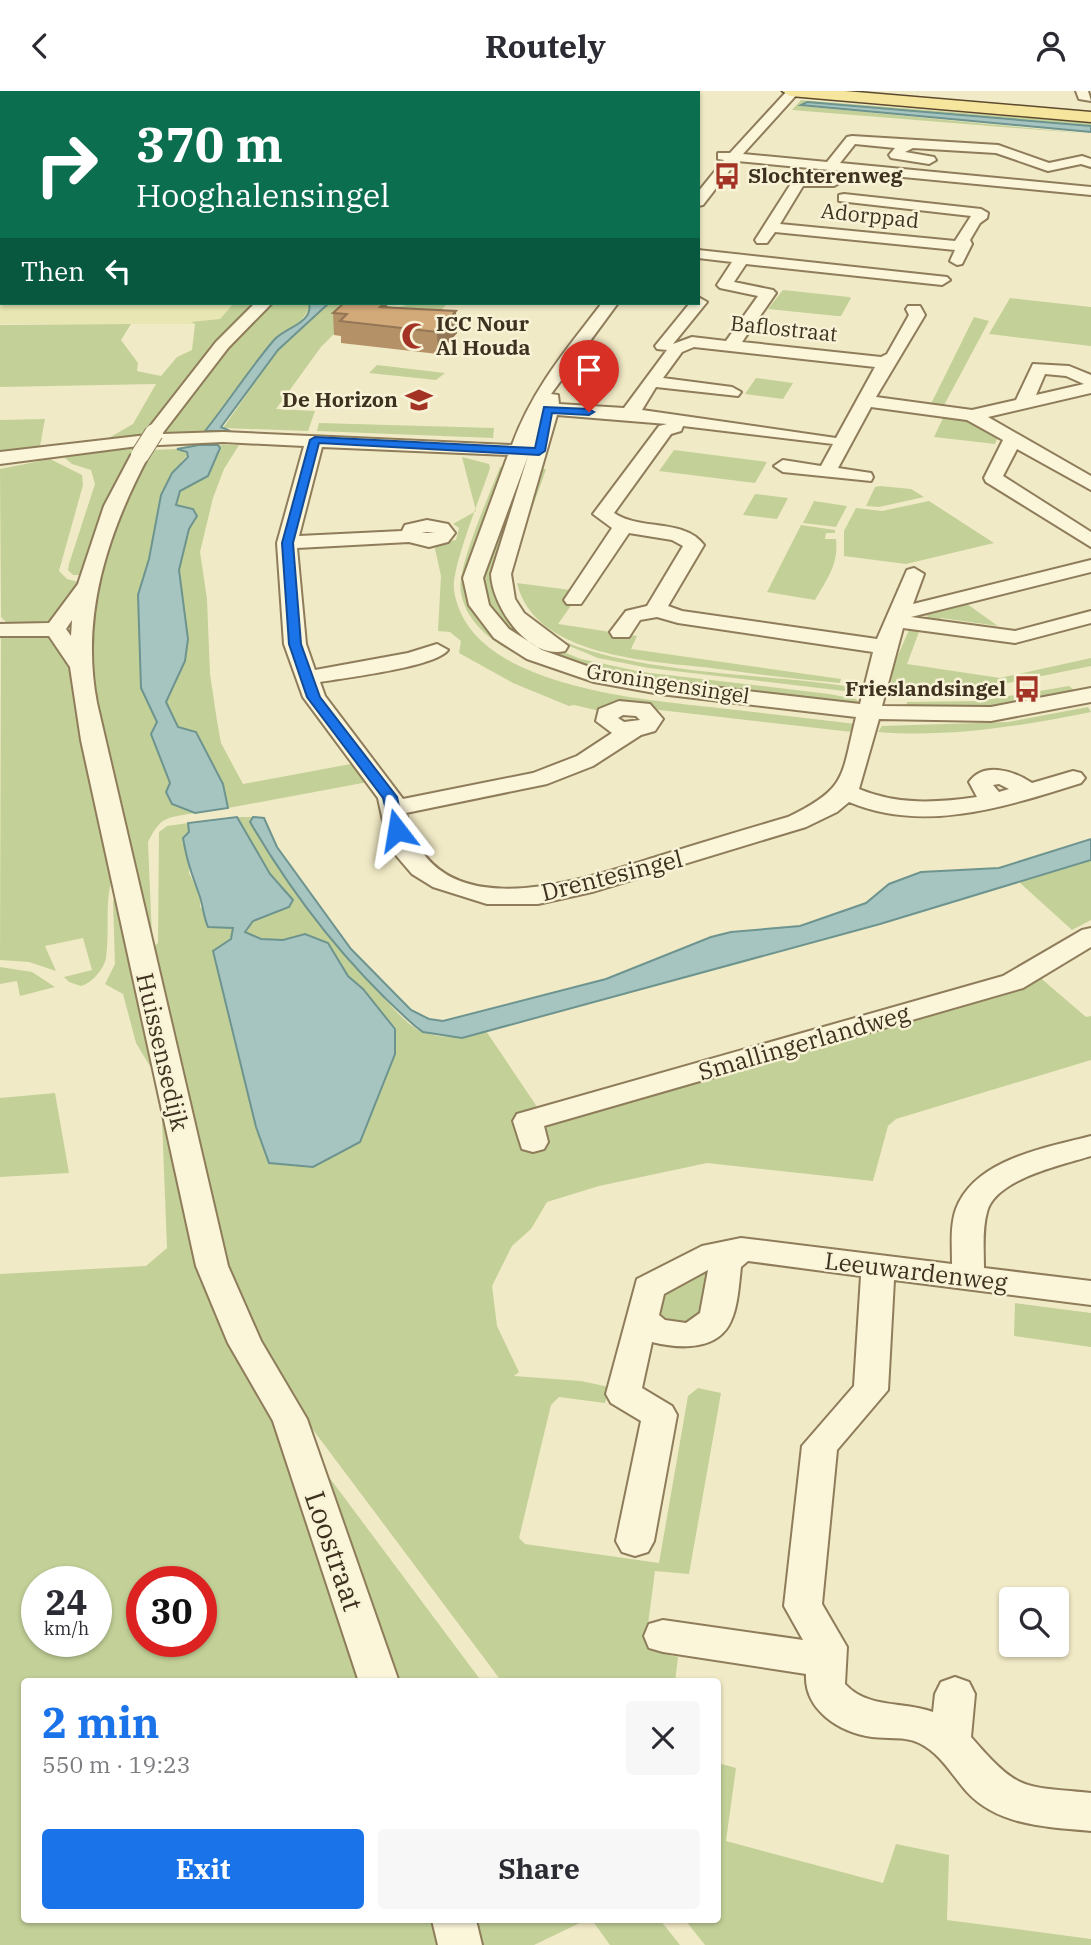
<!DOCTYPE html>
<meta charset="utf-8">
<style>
:root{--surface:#fff;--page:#f7f7f7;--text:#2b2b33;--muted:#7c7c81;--accent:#1a73e8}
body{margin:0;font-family:"IBM Plex Serif",serif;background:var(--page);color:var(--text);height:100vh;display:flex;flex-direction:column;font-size:26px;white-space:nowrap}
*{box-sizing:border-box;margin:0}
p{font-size:23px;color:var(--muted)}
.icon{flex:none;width:38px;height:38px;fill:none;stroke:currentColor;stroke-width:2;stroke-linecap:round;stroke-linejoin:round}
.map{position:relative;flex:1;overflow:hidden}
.panel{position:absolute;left:21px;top:1587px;width:700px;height:245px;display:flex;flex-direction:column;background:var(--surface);border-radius:7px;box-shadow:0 2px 5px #0004}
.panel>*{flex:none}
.top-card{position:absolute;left:0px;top:0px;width:700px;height:214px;box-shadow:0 2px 5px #0004;background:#0b6e4f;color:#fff;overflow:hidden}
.tools{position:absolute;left:999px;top:1496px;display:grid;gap:14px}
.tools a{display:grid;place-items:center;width:70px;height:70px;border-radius:7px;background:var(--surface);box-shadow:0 2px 5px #0004;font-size:35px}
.speed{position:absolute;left:21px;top:1475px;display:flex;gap:14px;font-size:35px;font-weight:700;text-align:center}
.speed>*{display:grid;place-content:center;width:91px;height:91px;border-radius:50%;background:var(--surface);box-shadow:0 2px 5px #0004;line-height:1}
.speed small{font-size:18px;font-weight:400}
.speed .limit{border:10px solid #d22;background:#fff;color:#111}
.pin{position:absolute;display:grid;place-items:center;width:60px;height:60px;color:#fff;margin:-72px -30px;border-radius:50% 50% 50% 0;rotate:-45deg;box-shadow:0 0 7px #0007}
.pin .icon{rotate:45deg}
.me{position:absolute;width:77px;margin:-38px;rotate:346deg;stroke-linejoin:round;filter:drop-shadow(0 0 5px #0008)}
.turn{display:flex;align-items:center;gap:24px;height:147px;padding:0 21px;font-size:32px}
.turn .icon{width:91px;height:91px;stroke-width:2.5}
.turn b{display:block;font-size:49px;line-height:60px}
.then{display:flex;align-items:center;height:66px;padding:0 21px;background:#0003;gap:14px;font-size:26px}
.round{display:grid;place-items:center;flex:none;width:74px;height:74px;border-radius:7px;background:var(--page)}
.summary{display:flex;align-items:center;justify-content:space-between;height:119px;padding:0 21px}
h1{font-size:42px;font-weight:800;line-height:52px;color:var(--accent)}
.primary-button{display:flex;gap:14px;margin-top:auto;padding:14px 21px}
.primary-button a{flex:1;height:80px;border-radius:7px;background:var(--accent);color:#fff;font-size:28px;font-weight:800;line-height:80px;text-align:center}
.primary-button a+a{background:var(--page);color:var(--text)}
header{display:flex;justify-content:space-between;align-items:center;height:91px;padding:0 21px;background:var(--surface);font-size:32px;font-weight:800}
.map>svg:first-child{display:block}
.farmland{fill:#e8e6b2}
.green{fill:#c3d198;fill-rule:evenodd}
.water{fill:#a7c5c0;stroke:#6d948f;stroke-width:2}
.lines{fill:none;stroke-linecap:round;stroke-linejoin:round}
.minor-casing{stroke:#8e7c5a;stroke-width:4}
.major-casing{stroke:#5c492e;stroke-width:3}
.minor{fill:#fbf5da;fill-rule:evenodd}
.major{fill:#f6e59c;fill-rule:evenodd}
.minor-bridge-casing{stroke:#8e7c5a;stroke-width:20;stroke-linecap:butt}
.minor-bridge{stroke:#fbf5da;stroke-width:18}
.wall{fill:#b59168}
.shaded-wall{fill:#937655}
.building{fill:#d2a979;stroke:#937655;stroke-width:2}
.route{fill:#1a73e8;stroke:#114b97;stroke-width:2}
.labels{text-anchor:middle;stroke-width:5;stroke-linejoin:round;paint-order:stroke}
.far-poi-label{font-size:21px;font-weight:bold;fill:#3e311f;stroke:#f8f2d6;text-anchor:start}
.far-street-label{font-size:21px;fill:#3e311f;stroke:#f8f2d6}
.street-label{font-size:24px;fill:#3e311f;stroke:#f8f2d6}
.near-street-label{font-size:28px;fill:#3e311f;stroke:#f8f2d6}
</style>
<header><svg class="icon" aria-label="back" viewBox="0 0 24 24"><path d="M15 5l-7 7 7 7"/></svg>Routely<svg class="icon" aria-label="person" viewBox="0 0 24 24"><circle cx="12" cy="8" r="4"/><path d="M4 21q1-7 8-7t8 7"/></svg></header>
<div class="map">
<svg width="1091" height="1854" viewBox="0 0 1091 1854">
<rect width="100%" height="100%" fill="#f1eac6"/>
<polygon class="farmland" points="0,197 2,212 234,212 220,228 191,233 0,233"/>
<g class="green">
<polygon points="801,9 1091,32 1091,35 807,11 802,15 1091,43 792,19"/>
<polygon points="783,199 849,206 851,207 841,225 837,225 768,218"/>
<polygon points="1010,207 1091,216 1091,255 989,243"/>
<polygon points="234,212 258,212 197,276 146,344 107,348 133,333 156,293 0,296 0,234 131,233 121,249 138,272 137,280 161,285 177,266 192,259 195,233 191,231 220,228"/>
<polygon points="267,212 309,212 311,216 301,230 275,248 205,340 154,345 227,251"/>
<polygon points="329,212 378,212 395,217 415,212 448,212 440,220 351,226 321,256 276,318 315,320 308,340 223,337 278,259"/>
<polygon points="974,226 989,230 943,316 930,315"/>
<polygon points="377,274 445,282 436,289 369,282"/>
<polygon points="756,287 793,292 783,308 745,303"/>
<polygon points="944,325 966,327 998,346 995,353 934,346"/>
<polygon points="45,328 40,355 0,360 0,329"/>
<polygon points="319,332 494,337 493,347 317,340"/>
<polygon points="218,354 239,354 224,378 213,407 200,461 207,508 210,583 217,630 221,652 243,693 356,672 368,691 228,717 223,693 178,636 166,611 188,548 179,479 189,438 196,429 193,418 176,414 180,400 208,385 220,357"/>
<polygon points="135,357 99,437 83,484 73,484 68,479 69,473 95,393 91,379 72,373 64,366"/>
<path d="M177 358 189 363 181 371 138 504 141 597 157 631 152 644 170 692 172 713 195 722C166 727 161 725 148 751L152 847 146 850 120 740 85 549 119 409 149 359Z"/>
<polygon points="674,359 767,371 755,392 659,380"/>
<path d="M462 366 489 373 490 377C482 402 451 477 454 499 468 597 642 608 718 617 764 622 810 628 856 633L852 641 651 618 604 621 574 614 569 615 513 592 459 562 461 550 450 541 438 540 441 485 434 453 456 449 459 437 453 433 476 420Z"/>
<path d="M50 368 82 384 83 394 59 480 67 488 82 492C55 532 57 535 8 533L1 526 0 378Z"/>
<path d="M500 376H505L470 510 546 572 826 622C744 612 480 604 461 502 456 477 490 403 500 376Z"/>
<polygon points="514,377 531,378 495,493 561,560 581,568 642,581 829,603 856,608 860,613 636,590 579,577 504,541 478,498"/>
<path d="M539 378H546C538 404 509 472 512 495 523 592 793 578 862 599L853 601 649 577 598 567 543 544 506 501Z"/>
<polygon points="880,395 911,398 924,406 879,416 866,415 875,396"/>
<polygon points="755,403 788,407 777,428 743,424"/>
<polygon points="814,410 847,415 836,436 803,432"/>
<polygon points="929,410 994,452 906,473 844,465 844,440 856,417 882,420"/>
<path d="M801 434 835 439V442H826L825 448H836C839 473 827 488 815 509L767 501Z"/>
<path d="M517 492 578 500 575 509 558 533 637 545 631 558 841 588 840 592C797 588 754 583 711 577 651 570 534 566 517 492Z"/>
<polygon points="967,513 998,535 941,527 937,533 915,526 928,526 926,524"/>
<polygon points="909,539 919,541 907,573 1000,587 1091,567 1091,575 993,595 891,595 892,578"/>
<path d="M1 541 54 547 72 572 113 784C104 812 110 838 106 867 104 878 92 892 81 895L69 891 64 886 92 879 83 847 45 855 56 880 29 871 0 869Z"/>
<polygon points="1069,595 1073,598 1071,602 1018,616 906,620 907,611 980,610"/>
<path d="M1088 616 1091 621C1021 635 949 647 878 641L882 635 1008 631Z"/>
<path d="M237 726H253L251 731C287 794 329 850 379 902 391 914 407 935 423 941 445 949 465 946 486 940L546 1029 1036 883 1086 926 1091 925V969L896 1028 888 1035 873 1090 707 1072 599 1095 547 1111 531 1138 512 1155 492 1195 497 1235 519 1281 514 1285 581 1290 609 1296 605 1312 559 1306 551 1314 519 1447 525 1453 659 1472 688 1305 698 1297 721 1302 689 1483 655 1480 647 1541 648 1559 678 1566 675 1591H502L281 1296 240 1223 146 863 158 852 159 741 167 735 188 732 189 782 201 806 200 816 233 836 231 848 213 861 256 1036 270 1072 363 898 348 885 328 852 306 843 283 849 261 848 245 841 253 830 289 816 293 809 270 783Z"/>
<polygon points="1091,769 1091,829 1072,839 1019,791"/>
<polygon points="117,798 162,995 136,952 123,903 105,893 115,873 113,811"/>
<polygon points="0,876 32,881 55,896 20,905 17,890 0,893"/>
<polygon points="55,1002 69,1082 0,1086 0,1007"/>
<path d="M166 1020 262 1300 368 1591H24V1829H440L447 1854H0V1183L146 1175 167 1157 162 1029ZM37 1491H96V1550H37ZM142 1491H201V1550H142Z"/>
<polygon points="701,1180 714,1184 706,1225 691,1235 665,1232 651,1221 658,1202"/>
<polygon points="1015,1212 1091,1222 1091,1256 1014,1245"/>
<polygon points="317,1370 482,1591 388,1591"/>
<polygon points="718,1672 736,1677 726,1750 883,1792 896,1753 949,1764 947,1829 1091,1848 1091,1854 705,1854 685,1829 718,1829"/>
<polygon points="469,1829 586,1829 534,1854 477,1854"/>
<polygon points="592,1829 660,1829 680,1854 610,1854"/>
</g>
<g class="water">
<polygon points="807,11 1091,35 1091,41 801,14"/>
<path d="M309 212H329L278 259 221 336 230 340H205C229 310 250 277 274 249 284 237 314 232 309 212Z"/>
<polygon points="199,354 218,354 220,357 208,385 180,400 176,414 193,418 197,425 189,438 179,479 188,548 185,570 166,611 178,636 196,641 223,693 228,717 195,722 172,713 166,701 170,692 151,643 157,631 141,597 138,504 149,468 161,404 172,382 188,366 187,361 177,358"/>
<path d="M237 726 270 783 293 809 289 816 253 830 245 841 261 848 283 849 305 843 328 852 348 885 363 898 395 938V963L360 1051 313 1076 269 1072 256 1036 213 860 231 848 233 837 208 836C203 825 203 813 199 803 191 781 187 770 183 747L189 741 188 732Z"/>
<path d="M253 726 264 727 277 756 351 858 411 919 429 928 443 930 606 888 711 846 731 841 800 835 866 812 889 793 921 781 999 777 1091 748V769L880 833 462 947 423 941 415 935C348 876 295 808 250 731Z"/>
</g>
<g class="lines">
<defs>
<g id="minor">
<polygon points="76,0 91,0 75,2"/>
<polygon points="101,0 124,0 125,2 102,2"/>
<polygon points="155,0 168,0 154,2"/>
<polygon points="217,0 236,0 235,2"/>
<polygon points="349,0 361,0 348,2"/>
<polygon points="470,0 482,0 469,2"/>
<polygon points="787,0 800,0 743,63 827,71 847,46 852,45 998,54 1049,72 1082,65 1091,68 1091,76 1081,73 1048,80 996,62 913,57 905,61 934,66 936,69 929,73 891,67 889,64 895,57 855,53 840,72 1091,96 1091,104 737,70 703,114 698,115 698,101 724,69 718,68 718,62 730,62"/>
<polygon points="1076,0 1088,0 1091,10 1079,8"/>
<polygon points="2,38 2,46 0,47 0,39"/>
<polygon points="799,87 834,87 841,91 834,95 803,95 780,133 955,150 971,125 839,110 839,104 844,103 981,118 988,122 987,127 980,132 970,149 972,153 962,173 957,174 950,170 955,159 775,141 767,152 757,152 755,149 792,91"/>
<rect x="0" y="92" width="2" height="8"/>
<path d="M698 159 947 186 950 189 942 194 746 173 734 191 773 199 776 202 742 251 881 266 887 263 909 224 906 218 908 215H920L925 224 876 306 972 319 1016 309 1033 273 1069 275 1091 284V302L988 326 1091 385V399L1017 358 1003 385 1091 441V456L986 391 984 387 1003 349 967 329 871 316 838 377 871 382 873 386 871 390 783 381 774 375 783 369 821 375 833 353 683 335 681 340 671 343 614 422C640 440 684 427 704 454L668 515 682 520 877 548 907 479 914 477 924 483 913 513 1091 469V481L911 526 1015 540 1091 520V532L1015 552 903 537 882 615 991 616 1091 597V611L991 630 879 628 859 698C898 714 936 712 977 706L969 691C984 670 1014 680 1032 692L1073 680 1081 682 1085 687 1081 692C1008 715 924 743 849 711L837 721 806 736 592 801 538 813H487L433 796 412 783 394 762 385 739 378 707 303 606 284 553 277 452 304 355 223 351 138 355 0 373V361L147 344 148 338 216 251 255 212H272L228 257 162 343 223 341 512 354C533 297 566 259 602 212H618L551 303 558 304 559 313 624 317 667 259 657 258 655 255 690 212H698V206L707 211 673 253 692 246 726 250 758 205 720 197 717 194 732 171 698 167ZM694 256 875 276 836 347 642 319 656 296 738 305 741 301 732 296 663 287 682 261ZM1045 283 1066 285 1084 293 1036 304ZM557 324 667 333 659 335 593 423 612 437 564 509 567 513H581L629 442 672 449 683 455 647 515 626 520 610 541 613 546H629L640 529 657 526 678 532 873 561 860 613 660 590 598 579 542 559 509 538 489 514 483 487 528 365 491 483C492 515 528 569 565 560L568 555 524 522 515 508 511 483ZM322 356 508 364 463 487 469 514 494 547 527 568 594 591 660 603 856 626C841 686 848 697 788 726 744 739 700 752 656 766 577 790 432 841 406 722L547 693 593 675 641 644 655 640 663 628 650 613 619 610 599 618 596 630 612 642 577 665 533 682 403 708 325 605 320 591C344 587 436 576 448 559L437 553 408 562 315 579 306 553 297 457 409 451 429 456 448 451 455 442 448 433 427 429 405 434 402 440 299 445ZM427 441 435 442H421ZM623 624 636 625 640 629 624 631 618 627ZM999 693 1009 698 999 701 993 694Z"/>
<path d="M140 359 149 364C108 441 80 524 97 612L228 1175 261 1250 307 1328 399 1591H359L273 1330 228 1252 196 1175 81 649 70 576 49 545H0V533L49 532 78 493 104 415 131 364ZM72 529 71 545 66 538Z"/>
<polygon points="1091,837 1091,856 1023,897 544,1035 548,1051 544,1058 533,1061 522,1058 513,1030 517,1023 1003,885 1082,839"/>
<path d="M1091 1045V1065C1062 1074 995 1088 987 1121 982 1139 984 1159 984 1177L1091 1190V1214L894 1189 888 1299 837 1359 822 1513 847 1556 845 1593C868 1618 903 1610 933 1621L935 1603 941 1591 955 1586 969 1591 975 1603 971 1646C1019 1701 1021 1695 1091 1702V1740C1048 1736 998 1735 967 1701 952 1684 940 1662 919 1652 905 1645 887 1648 872 1646 839 1641 804 1619 806 1583L663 1561 649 1557 644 1545 649 1533 663 1529 803 1549 784 1515 802 1355 854 1295 861 1185 748 1170 741 1176C739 1193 738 1215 731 1230 718 1260 679 1258 652 1251L642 1297 672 1315 677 1324 654 1450 648 1461 635 1465 622 1461 616 1450 641 1330 611 1312 606 1303 637 1188 702 1155 741 1147 952 1173C952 1155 950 1135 956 1118 975 1068 1045 1057 1091 1045ZM708 1179 700 1222 686 1232 665 1229 659 1224 664 1203Z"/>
<polygon points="432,1829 476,1829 482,1854 438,1854"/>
</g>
<polygon id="major" points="782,0 845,0 1091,21 1091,31 790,5"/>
</defs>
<use href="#minor" class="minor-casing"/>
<use href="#major" class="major-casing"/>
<use href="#minor" class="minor"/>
<use href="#major" class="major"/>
<defs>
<polyline id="minor-bridge" points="140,364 154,342"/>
</defs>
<use href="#minor-bridge" class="minor-bridge-casing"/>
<use href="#minor-bridge" class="minor-bridge"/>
</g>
<polygon class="wall" points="344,212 387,212 387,217 457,242 438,263 341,252 341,245 334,244 333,222"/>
<g class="shaded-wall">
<polygon points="384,212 387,212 388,231 380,216"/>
<polygon points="456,220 457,242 438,263 437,241"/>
</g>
<polygon class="building" points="344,212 384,212 380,216 456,220 437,241 340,230 347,223 333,222"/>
<polygon class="route" points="544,316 589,318 594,321 589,324 552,322 545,360 539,364 319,352 293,452 301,553 320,606 397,706 404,739 392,742 383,707 307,606 289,553 282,452 310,349 315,346 535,357"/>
<defs>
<symbol id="bus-bare" viewBox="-9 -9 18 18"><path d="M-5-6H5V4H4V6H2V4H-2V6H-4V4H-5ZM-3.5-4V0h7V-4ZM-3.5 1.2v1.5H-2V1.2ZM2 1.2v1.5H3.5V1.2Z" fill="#a23325" stroke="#f8f2d6" stroke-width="2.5" paint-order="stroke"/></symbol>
<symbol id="mosque-bare" viewBox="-9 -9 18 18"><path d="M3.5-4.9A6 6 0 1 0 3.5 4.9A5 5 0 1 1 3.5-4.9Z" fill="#a23325" stroke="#f8f2d6" stroke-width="2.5" paint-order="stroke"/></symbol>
<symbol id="school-bare" viewBox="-9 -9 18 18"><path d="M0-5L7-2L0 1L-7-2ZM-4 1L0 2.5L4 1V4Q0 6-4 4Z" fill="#a23325" stroke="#f8f2d6" stroke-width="2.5" paint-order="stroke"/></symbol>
</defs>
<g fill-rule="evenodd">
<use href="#bus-bare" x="708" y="66" width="38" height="38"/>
<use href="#mosque-bare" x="396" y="226" width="38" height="38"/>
<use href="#school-bare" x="400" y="290" width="38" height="38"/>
<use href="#bus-bare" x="1008" y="579" width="38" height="38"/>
</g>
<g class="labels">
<g class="far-poi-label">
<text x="748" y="92">Slochterenweg</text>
<text x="436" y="240">ICC Nour<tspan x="436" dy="24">Al Houda</tspan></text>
<text x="398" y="316" text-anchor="end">De Horizon</text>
<text x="1006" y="605" text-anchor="end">Frieslandsingel</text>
</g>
<g class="far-street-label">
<text transform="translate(870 125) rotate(6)" y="7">Adorppad</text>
<text transform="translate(784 238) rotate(6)" y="7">Baflostraat</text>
<text transform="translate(668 593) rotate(9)" y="7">Groningensingel</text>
</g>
<g class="street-label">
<text transform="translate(612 785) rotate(-14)" y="8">Drentesingel</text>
<text transform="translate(804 952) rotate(-16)" y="8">Smallingerlandweg</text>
<text transform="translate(162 961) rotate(77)" y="8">Huissensedijk</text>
<text transform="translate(916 1181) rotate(7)" y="8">Leeuwardenweg</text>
</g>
<g class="near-street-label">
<text transform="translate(334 1460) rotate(71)" y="10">Loostraat</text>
</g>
</g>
</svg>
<div class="tools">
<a><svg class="icon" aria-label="search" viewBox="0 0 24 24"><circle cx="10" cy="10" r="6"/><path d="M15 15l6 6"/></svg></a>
</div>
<div class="speed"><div>24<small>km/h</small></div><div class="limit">30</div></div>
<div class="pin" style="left:589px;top:321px;background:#d93025"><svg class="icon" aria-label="arrive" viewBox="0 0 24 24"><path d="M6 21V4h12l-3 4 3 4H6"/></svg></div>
<svg class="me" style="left:397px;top:739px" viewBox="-20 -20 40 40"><path d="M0-17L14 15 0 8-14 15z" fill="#1a73e8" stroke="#fff" stroke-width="4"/></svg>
<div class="top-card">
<div class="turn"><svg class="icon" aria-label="right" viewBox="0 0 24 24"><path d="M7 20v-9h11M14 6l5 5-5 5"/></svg><div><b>370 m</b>Hooghalensingel</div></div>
<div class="then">Then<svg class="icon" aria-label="left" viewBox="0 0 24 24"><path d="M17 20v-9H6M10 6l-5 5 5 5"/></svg></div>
</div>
<section class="panel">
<div class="summary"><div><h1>2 min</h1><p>550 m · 19:23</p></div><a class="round"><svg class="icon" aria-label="close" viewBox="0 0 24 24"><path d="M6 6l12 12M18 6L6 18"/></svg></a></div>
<div class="primary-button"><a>Exit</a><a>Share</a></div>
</section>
</div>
